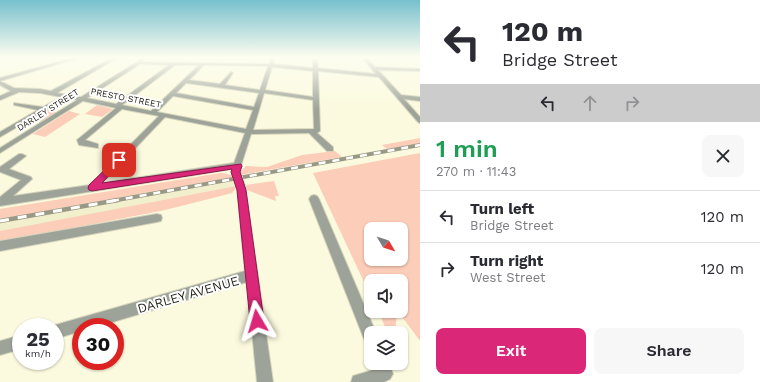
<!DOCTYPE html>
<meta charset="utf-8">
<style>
:root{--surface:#fff;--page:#f7f7f7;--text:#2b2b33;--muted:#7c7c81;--line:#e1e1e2;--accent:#db2777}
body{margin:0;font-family:"Work Sans",sans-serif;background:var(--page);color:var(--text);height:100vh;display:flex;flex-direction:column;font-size:15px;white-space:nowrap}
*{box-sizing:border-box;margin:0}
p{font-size:13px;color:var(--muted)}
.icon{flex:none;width:22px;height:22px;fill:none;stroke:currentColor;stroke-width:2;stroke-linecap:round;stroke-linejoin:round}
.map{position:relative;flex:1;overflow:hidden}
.details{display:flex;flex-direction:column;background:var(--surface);width:340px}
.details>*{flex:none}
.hud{background:#fff;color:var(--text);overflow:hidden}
.needle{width:26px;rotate:129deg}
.buttons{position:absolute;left:364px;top:222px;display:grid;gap:8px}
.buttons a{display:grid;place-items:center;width:44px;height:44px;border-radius:8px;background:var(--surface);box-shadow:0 1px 3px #0004;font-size:20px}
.speed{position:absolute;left:12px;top:318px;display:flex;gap:8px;font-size:20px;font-weight:700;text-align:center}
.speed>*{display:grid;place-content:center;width:52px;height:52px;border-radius:50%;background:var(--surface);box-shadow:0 1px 3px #0004;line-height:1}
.speed small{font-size:10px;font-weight:400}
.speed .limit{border:6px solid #d22;background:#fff;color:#111}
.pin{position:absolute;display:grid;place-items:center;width:34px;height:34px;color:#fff;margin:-17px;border-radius:8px;box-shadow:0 2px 6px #0006}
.me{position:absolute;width:44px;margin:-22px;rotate:353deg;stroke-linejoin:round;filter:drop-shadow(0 0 3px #0008)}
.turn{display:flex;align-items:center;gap:14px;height:84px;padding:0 16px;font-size:18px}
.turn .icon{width:52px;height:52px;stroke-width:2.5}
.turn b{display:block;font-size:28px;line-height:34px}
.lanes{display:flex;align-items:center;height:38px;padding:0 16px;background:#0003;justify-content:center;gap:20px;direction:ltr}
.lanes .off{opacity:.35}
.round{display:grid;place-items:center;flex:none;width:42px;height:42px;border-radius:8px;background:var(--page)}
.summary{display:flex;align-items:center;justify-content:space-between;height:68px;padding:0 16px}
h1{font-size:24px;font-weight:600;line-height:30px;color:#1e9e55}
.cta{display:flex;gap:8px;margin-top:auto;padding:8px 16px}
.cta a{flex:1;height:46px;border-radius:8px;background:var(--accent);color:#fff;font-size:16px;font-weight:600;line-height:46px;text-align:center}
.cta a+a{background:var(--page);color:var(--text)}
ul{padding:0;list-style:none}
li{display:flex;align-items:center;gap:12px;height:52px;padding:0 16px;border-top:1px solid var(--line)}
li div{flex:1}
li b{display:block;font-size:15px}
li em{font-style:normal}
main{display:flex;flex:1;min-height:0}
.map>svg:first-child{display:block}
.built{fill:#f2efcc}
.green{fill:#fccdb8;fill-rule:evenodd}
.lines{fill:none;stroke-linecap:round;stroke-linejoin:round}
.minor-casing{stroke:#d5d4bb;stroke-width:2}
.minor{fill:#9da399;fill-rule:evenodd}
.rail-far1-casing{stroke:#9a9986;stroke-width:4}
.rail-casing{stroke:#9a9986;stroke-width:4.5}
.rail-far1{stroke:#fff;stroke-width:2.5;stroke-dasharray:7;stroke-linecap:butt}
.rail{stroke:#fff;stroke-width:3;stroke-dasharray:9;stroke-linecap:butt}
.minor-bridge-casing{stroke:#d5d4bb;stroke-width:10;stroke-linecap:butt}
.minor-bridge{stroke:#9da399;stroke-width:8}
.route{fill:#db2777;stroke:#8e194d}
.labels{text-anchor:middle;stroke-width:4;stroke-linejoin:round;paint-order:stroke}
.far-street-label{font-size:9px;fill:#26251b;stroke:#fff}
.near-street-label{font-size:13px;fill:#26251b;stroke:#fff}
</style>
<main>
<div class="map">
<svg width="420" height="382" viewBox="0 0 420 382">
<rect width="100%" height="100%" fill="#fbfade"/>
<polygon class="built" points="221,173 233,176 237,186 232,193 165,210 0,242 0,209"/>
<g class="green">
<polygon points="97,105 113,109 102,117 85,114"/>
<polygon points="47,110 57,112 41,122 31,120"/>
<polygon points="69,111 80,114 45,137 33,134"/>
<polygon points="420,138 420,143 387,149 382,145"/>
<polygon points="335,151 342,157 240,175 240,172 246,166 267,167 302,155"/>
<path d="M420 153V341L400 314 397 315 395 329 388 333 378 311H401V281H371V297L313 173ZM371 229H401V259H371Z"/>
<polygon points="221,173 231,175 233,177 0,219 0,209"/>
<polygon points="274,181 279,196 275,196 276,201 247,190 246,185"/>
<polygon points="237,186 232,193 165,210 0,242 0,231"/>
</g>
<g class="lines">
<defs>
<g id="minor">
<path d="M76 57H82L0 81 14 88 40 89 51 91 114 57H119L57 93 81 97 137 62 142 57H146L142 62 269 64 271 57H275L273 64 313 68V57H317L318 68 376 74 362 57H366L375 67 420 69V71L378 70 401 95 420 97V101L404 99 420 117V123L418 122 379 77 318 71 320 131 317 133 333 147V151H327L309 133 251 134 239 172H233L232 169 0 206V197L21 180 0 172V167L19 154H22L26 156 9 169 31 177 32 179 13 196 90 185 159 116 122 109 85 140 98 144V148L79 145 77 140 116 108 83 101 0 153V148L77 100 67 98 0 137V132L38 110 14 105V103L43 107 61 97 40 93 19 92 0 100V96L11 91 0 85V78ZM140 64 169 65 116 104 87 98ZM175 65H199L151 111 122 105ZM204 65 268 66 260 90 225 85 233 73 231 72 220 84 189 80ZM272 67 313 71V97L265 90ZM186 83 259 93 254 107 176 93ZM264 93 313 100 314 129 253 130ZM173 96 253 110 246 129 157 112ZM165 117 245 133 234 163 102 183Z"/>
<polygon points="241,184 245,187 273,382 257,382 247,282 96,327 81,327 81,331 55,339 55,327 50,327 55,325 245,271 237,187"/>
<polygon points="314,195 317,196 319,199 376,333 371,333 371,346 366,344 309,199 311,196"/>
<polygon points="157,214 161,215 162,218 161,221 157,222 0,251 0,241"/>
<polygon points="21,335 21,349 0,355 0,341"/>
<polygon points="373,363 389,363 393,374 390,379 384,382 351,382 353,376 376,369"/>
</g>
</defs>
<use href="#minor" class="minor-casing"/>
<use href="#minor" class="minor"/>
<defs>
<polyline id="rail-far1" points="112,201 420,145"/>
<polyline id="rail" points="0,221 118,200"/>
</defs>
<use href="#rail-far1" class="rail-far1-casing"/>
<use href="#rail" class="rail-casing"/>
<use href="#rail-far1" class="rail-far1"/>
<use href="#rail" class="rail"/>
<defs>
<polyline id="minor-bridge" points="236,173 241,187"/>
</defs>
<use href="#minor-bridge" class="minor-bridge-casing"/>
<use href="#minor-bridge" class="minor-bridge"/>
</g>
<linearGradient id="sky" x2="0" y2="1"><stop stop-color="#77c0cd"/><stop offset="0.52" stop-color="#fdfdf0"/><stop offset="1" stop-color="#fdfdf0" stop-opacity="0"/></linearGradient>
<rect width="420" height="110" fill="url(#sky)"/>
<polygon class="route" points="119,158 123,160 122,162 102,183 241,164 242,166 240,172 246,190 264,321 262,326 257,328 252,326 250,321 237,190 231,172 232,169 92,191 89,190 88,188 89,185 116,159"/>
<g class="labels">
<g class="far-street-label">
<text transform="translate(126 98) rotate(11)" y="3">PRESTO STREET</text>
<text transform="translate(48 110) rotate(-32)" y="3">DARLEY STREET</text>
</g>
<g class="near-street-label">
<text transform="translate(188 294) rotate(-16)" y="5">DARLEY AVENUE</text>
</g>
</g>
</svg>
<div class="buttons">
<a><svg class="needle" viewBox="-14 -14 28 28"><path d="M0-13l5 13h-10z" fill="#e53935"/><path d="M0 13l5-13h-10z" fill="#7c7c81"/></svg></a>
<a><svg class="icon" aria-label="sound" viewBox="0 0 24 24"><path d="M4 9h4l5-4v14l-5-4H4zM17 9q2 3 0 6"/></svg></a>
<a><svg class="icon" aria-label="layers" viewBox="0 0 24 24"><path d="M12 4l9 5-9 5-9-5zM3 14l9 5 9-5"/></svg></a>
</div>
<div class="speed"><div>25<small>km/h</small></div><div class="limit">30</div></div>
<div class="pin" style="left:119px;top:160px;background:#d93025"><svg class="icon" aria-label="arrive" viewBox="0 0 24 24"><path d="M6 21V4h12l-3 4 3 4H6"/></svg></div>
<svg class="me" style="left:257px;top:321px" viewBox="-20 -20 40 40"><path d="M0-17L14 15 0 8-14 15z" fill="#db2777" stroke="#fff" stroke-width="4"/></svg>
</div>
<section class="details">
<div class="hud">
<div class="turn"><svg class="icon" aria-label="left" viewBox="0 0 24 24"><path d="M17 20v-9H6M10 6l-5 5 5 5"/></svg><div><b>120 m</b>Bridge Street</div></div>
<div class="lanes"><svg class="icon" aria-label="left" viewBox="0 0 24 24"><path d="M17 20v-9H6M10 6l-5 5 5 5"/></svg><svg class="icon off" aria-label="ahead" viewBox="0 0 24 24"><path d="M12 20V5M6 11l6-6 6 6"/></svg><svg class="icon off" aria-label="right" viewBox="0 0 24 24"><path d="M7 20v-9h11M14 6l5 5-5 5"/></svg></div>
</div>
<div class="summary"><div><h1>1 min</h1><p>270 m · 11:43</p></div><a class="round"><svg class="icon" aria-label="close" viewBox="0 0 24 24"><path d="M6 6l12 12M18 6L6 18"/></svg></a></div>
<ul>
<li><svg class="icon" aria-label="left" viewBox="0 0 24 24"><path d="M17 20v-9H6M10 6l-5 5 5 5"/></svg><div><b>Turn left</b><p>Bridge Street</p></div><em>120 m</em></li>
<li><svg class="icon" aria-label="right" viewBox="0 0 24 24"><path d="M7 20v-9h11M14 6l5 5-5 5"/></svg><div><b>Turn right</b><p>West Street</p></div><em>120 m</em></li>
</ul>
<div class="cta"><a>Exit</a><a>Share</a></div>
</section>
</main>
